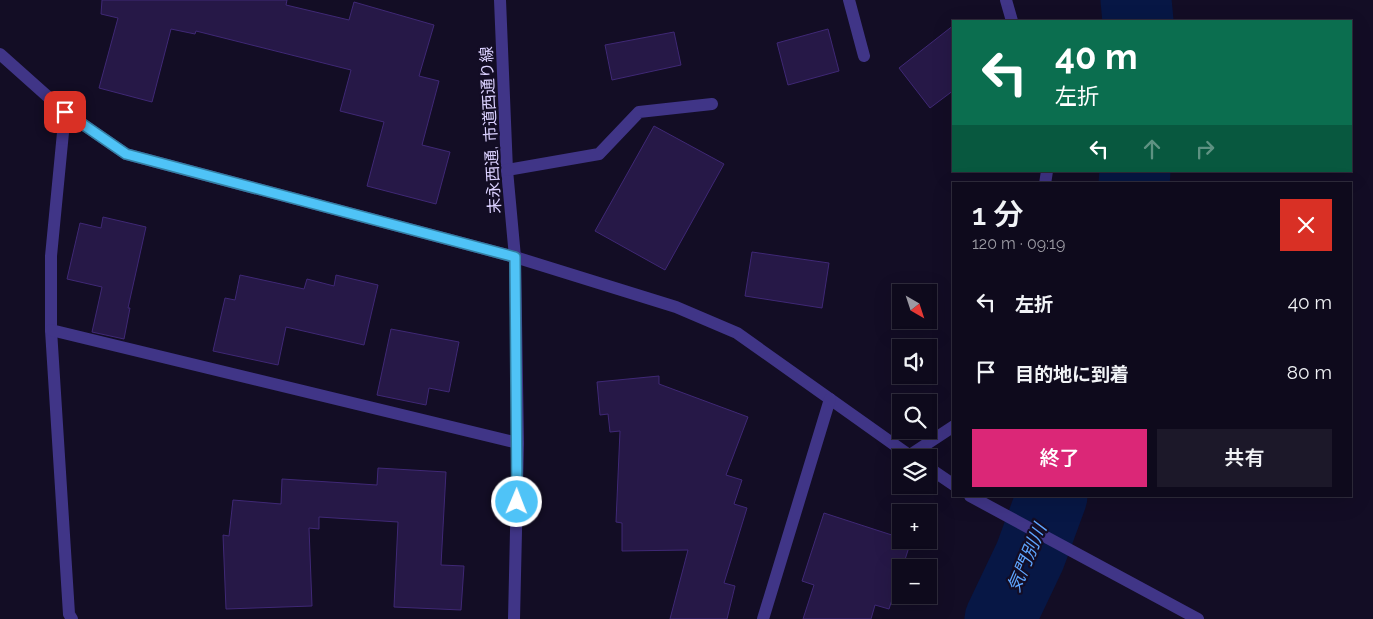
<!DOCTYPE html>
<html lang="ja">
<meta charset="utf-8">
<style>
:root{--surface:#0e0a1c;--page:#1c1829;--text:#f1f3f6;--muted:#9b9aa3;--line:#2e2b3b;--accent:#db2777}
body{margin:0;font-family:Raleway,"Noto Sans JP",sans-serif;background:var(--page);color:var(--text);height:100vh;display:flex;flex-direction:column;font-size:19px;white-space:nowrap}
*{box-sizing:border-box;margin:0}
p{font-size:16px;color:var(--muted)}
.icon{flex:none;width:28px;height:28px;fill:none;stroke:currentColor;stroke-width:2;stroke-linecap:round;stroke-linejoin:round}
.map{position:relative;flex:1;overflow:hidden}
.details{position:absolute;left:952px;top:182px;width:400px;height:315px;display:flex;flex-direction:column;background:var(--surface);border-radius:0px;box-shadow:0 5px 20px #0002,0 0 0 1px var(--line)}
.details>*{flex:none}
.guide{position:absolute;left:952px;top:20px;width:400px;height:152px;border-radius:0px;box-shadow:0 5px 20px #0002,0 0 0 1px var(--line);background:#0b6e4f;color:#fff;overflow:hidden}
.needle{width:32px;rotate:141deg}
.buttons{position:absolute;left:892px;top:284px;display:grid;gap:10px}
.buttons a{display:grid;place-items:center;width:45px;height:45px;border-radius:0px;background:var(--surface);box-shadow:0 5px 20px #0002,0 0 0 1px var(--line);font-size:25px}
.pin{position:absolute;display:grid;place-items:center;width:42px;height:42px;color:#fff;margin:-21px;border-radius:10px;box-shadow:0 2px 8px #0006}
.me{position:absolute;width:55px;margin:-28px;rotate:1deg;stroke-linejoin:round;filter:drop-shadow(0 0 4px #0008)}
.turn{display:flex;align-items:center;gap:18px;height:105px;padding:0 20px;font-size:22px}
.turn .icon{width:65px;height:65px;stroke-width:2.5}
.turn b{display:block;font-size:35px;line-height:42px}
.lanes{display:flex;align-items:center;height:48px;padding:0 20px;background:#0003;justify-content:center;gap:25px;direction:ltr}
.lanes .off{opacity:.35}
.round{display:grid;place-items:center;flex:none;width:52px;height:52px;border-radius:0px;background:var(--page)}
.headline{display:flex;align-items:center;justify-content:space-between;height:85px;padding:0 20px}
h1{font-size:30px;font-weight:600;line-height:38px}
.action{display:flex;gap:10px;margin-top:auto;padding:10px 20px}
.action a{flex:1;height:58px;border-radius:0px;background:var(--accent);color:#fff;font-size:20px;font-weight:600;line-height:58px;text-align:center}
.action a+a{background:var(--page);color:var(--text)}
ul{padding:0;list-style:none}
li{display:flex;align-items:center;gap:15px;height:70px;padding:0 20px}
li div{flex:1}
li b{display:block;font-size:19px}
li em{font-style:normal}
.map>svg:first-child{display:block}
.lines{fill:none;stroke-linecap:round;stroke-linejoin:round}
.river{stroke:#071745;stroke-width:71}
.building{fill:#261847;stroke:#3f2875}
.minor{stroke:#403587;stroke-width:12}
.route-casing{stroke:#337fa1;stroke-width:12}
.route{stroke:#4fc3f7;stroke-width:9}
.labels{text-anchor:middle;stroke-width:4.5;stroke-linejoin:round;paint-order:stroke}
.street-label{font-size:16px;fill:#dbd1ff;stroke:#130d25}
.water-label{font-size:18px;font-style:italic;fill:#5fa6ff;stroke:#130d25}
</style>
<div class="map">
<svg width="1373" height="619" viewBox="0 0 1373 619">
<rect width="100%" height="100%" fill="#130d25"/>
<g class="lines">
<g class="river">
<polyline points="1136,0 1138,21"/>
<polyline points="1134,184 1135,171"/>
<polyline points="1000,619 1030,556 1052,496"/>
</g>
</g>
<g class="building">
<polygon points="102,0 287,0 286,5 349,20 354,2 434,25 419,76 439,81 422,145 450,152 436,204 367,186 384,122 340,111 351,70 196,31 195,34 171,29 152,102 99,88 118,18 101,14"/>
<polygon points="954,25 954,90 930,108 899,68"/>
<polygon points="828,29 839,71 788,85 777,43"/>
<polygon points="674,32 681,65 612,80 605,45"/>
<polygon points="654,126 724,164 665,270 595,231"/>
<polygon points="103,217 146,227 128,308 130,308 124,339 92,332 102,287 67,279 80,223 101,228"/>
<polygon points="752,252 829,263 822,308 745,296"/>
<polygon points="240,275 304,289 307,279 334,286 336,275 378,285 364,345 286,327 278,365 213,351 225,298 235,300"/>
<polygon points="391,329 459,342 449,392 429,388 426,405 377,395"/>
<polygon points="659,376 659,384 748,417 726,475 742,480 734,504 747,508 724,583 735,586 727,619 670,619 688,550 622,551 622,523 616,522 620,431 610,432 608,414 600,415 597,382"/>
<polygon points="378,468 446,472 441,565 464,566 461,610 394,607 398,522 319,517 319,529 309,528 312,606 226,609 223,535 229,536 233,500 281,504 282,479 377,485"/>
<polygon points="824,513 901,538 901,540 911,541 889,609 875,605 871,619 803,619 814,585 802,581"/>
</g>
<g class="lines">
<g class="minor">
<polyline points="500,0 507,170 515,257 518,443 514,619"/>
<polyline points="849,0 864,56"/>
<polyline points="1006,0 1012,21"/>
<polyline points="0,54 65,112 126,154 515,257 676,307 737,333 913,458"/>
<polyline points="65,112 51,256 51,330 69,614 72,619"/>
<polyline points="507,170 599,154 639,112 712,104"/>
<polyline points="1045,184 1047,171"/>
<polyline points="51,330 518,443"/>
<polyline points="910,455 954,426"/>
<polyline points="929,468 954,485"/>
<polyline points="970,496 1198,619"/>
<polyline points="763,619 830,399"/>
</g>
</g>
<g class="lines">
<defs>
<polyline id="route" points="65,112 126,154 515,257 517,502"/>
</defs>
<use href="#route" class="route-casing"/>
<use href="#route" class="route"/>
</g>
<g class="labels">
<g class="street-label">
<text transform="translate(490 130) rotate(-93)" y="6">末永西通, 市道西通り線</text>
</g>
<g class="water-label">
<text transform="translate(1027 558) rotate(-67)" y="6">気門別川</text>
</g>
</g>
</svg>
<div class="buttons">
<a><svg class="needle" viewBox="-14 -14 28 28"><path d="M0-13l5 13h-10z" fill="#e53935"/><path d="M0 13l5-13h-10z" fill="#9b9aa3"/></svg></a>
<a><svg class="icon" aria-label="sound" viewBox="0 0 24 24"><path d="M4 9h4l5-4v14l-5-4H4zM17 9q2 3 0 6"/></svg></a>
<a><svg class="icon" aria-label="search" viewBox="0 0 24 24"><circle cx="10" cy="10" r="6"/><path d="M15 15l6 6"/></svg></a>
<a><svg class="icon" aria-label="layers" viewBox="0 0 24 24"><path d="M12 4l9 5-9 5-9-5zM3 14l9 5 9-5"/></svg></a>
<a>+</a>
<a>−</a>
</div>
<div class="pin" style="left:65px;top:112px;background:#d93025"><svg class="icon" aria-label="arrive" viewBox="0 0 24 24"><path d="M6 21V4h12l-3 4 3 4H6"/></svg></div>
<svg class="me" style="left:517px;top:502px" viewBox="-20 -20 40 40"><circle r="17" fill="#4fc3f7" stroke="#fff" stroke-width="3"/><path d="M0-11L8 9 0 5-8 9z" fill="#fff"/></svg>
<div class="guide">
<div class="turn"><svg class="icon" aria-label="left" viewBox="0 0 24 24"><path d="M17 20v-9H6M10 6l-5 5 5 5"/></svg><div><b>40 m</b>左折</div></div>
<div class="lanes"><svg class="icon" aria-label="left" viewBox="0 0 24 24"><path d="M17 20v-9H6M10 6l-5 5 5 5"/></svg><svg class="icon off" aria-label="ahead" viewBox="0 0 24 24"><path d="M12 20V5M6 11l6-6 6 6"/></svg><svg class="icon off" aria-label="right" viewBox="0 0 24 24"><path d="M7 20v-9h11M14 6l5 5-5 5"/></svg></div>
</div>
<section class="details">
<div class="headline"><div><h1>1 分</h1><p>120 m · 09:19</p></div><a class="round" style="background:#d93025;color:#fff"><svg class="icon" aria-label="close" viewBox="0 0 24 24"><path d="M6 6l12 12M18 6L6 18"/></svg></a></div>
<ul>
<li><svg class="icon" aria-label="left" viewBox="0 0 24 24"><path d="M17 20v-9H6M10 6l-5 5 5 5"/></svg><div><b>左折</b></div><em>40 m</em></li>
<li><svg class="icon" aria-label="arrive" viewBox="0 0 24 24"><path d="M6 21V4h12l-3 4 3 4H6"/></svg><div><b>目的地に到着</b></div><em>80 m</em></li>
</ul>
<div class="action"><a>終了</a><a>共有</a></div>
</section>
</div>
